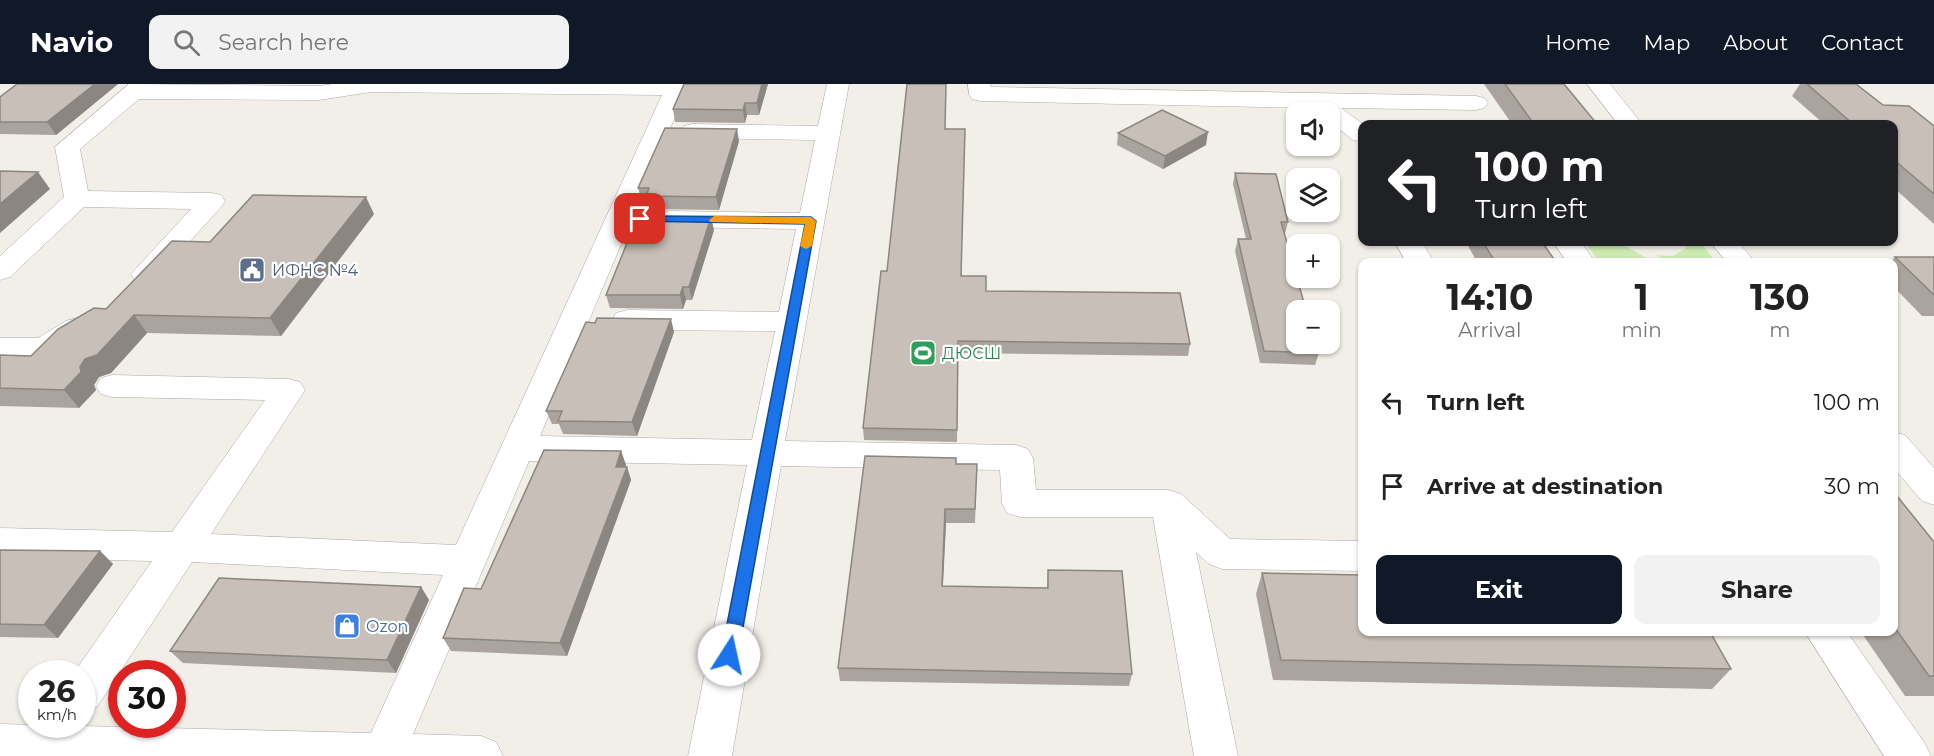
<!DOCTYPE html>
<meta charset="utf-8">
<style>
:root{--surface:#fff;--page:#f2f2f2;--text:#222;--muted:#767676;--accent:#111827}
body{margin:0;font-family:Montserrat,sans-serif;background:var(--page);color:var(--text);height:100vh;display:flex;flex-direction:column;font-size:22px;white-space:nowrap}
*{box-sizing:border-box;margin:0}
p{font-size:20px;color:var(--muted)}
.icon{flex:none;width:33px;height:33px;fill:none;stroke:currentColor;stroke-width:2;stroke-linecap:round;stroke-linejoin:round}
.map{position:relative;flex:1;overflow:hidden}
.drawer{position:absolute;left:1358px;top:174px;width:540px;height:378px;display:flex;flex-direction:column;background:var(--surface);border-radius:12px;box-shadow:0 2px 4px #0004}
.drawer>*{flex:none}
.hud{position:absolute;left:1358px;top:36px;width:540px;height:126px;border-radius:12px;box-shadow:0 2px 4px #0004;background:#202124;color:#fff;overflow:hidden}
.controls{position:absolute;left:1286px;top:18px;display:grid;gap:12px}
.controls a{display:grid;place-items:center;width:54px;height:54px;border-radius:12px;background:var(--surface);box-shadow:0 2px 4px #0004;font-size:30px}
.speed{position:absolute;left:18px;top:576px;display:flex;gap:12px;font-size:30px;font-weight:700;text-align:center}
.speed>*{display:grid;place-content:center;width:78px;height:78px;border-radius:50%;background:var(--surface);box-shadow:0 2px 4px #0004;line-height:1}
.speed small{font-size:15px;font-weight:400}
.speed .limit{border:9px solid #d22;background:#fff;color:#111}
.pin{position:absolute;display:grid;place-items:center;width:51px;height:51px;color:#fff;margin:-26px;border-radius:12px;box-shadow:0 3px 9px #0006}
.me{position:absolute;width:66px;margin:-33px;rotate:10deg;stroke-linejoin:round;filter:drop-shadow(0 0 4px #0008)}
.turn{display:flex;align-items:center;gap:21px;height:126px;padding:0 18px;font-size:27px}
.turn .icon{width:78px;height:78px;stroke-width:2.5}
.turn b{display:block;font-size:42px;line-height:51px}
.eta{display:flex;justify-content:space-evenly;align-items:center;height:102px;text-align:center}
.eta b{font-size:36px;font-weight:700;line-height:42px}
.primary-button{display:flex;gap:12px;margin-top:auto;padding:12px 18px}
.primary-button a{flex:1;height:69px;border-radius:12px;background:var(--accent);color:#fff;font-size:24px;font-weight:700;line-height:69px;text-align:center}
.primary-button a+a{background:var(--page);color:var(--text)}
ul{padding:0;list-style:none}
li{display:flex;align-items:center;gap:18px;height:84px;padding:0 18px}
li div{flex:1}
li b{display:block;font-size:22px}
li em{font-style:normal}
header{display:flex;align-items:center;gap:36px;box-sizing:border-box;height:84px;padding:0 30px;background:var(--accent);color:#fff}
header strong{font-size:28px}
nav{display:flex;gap:33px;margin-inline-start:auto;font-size:21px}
.search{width:420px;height:54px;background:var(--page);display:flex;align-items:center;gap:15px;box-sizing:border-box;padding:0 21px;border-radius:12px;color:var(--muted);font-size:22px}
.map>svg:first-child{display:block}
.grass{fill:#cdebb0}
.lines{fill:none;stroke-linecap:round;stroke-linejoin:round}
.minor-casing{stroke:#a9a9a9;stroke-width:1}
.minor{fill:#fff;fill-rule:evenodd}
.wall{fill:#aba49e}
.shaded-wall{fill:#8b8681}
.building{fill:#c7bfb8;stroke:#8b8681;stroke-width:1.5}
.route{fill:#1a73e8;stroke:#114b97;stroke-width:1.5}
.slow{fill:#f59e0b}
.labels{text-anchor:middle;stroke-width:4.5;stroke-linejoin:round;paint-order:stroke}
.service-label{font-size:16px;fill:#4e5e75;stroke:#fff;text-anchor:start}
.leisure-label{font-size:16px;fill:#27864d;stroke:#fff;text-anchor:start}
.shop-label{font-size:16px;fill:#366cbe;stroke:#fff;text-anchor:start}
</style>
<header>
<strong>Navio</strong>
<div class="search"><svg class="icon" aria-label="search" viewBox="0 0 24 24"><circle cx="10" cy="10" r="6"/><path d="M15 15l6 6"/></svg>Search here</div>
<nav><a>Home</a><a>Map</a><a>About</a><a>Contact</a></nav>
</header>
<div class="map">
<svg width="1934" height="672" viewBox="0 0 1934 672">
<rect width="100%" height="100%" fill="#f2efe9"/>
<g class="grass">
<polygon points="1585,158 1618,158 1654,178 1599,178"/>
<polygon points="1685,158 1700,158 1716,178 1669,178 1656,171 1673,172 1685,165"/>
</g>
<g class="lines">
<defs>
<g id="minor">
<polygon points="129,0 319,2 333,0 689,0 540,352 752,356 775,247 627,246 616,243 612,236 616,229 627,226 779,228 796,145 668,143 659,141 655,135 659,129 668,127 800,129 815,56 692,54 684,52 680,47 684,42 692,40 818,42 827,0 849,0 785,357 1016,361 1028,365 1033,374 1036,406 1168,406 1181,410 1230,455 1362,457 1362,487 1222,485 1209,480 1196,468 1238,672 1194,672 1153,433 1020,433 1007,429 1002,419 1000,386 781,382 732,672 688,672 747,381 529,377 413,650 481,652 496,658 503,672 0,672 0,640 371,649 443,491 192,478 97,623 82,628 82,590 73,590 152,477 0,474 0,444 172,448 265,316 112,313 101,310 96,302 101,294 112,291 289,295 300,298 305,306 211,450 456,461 662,11 371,8 319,16 139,15 80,65 88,107 212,109 221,111 225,117 221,123 155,196 145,199 135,196 131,190 191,125 84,123 10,193 0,196 0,172 64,113 55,63"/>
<polygon points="968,0 990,0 991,3 1476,12 1484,14 1488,19 1484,24 1476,26 1341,24 1363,40 1362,58 1353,56 1329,37 1329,28 1317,28 1311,24 980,17 972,15 969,10"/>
<polygon points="1587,0 1610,0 1642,40 1618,40"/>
<polygon points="1395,158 1422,158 1434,178 1406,178"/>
<polygon points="1553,158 1581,158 1595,178 1567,178"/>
<polygon points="1710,158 1738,158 1755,178 1727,178"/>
<path d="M77 234 88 237 92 244C87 251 81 255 74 259 45 277 33 274 0 274V254H38L66 237Z"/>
<polygon points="1893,348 1905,351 1934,384 1934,421 1922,417 1893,383"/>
<polygon points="1805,548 1847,548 1924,658 1931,672 1884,672"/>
</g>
</defs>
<use href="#minor" class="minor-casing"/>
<use href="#minor" class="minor"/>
</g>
<g class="wall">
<polygon points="17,0 118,0 56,51 0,50 0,13"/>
<polygon points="684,0 768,0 759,31 747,31 745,39 675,38 673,25"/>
<polygon points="1484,0 1564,0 1597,40 1512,40"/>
<polygon points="1800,0 1856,0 1883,21 1934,42 1934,140 1893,103 1893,40 1824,40 1792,12"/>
<polygon points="946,45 962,192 986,207 1190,260 1188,272 958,269 957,358 864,356 863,344"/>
<polygon points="1118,49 1206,61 1163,85 1117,61"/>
<polygon points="739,57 719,126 649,125 647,117 642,117 638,104"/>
<polygon points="1235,89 1288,138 1285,150 1284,150 1319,269 1315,281 1260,279 1235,167 1238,155 1246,155 1233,100"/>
<polygon points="374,130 281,252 147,249 111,289 99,293 94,301 96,306 79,324 0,322 0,271 31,272 210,158"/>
<polygon points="714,146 692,216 686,216 683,225 610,224 606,211"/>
<polygon points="1466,158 1542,158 1556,178 1477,178"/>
<polygon points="1895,173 1934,173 1934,232 1922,232 1893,202 1893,178 1891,178"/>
<polygon points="674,248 637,352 563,350 559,340 552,340 546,327"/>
<polygon points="621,367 626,381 625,383 627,383 631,396 567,572 451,567 443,554 481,505"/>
<polygon points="956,380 977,380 975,439 946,439 943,502 1047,504 1048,486 1132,590 1129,602 840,597 838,584"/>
<polygon points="1893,407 1934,458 1934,612 1905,612 1861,548 1893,548"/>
<polygon points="0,466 100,467 113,480 58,554 0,553"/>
<polygon points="1262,489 1731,585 1712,605 1273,596 1256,510"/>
<polygon points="421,503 429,516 396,589 183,579 170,567"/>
</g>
<g class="shaded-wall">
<polygon points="95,0 118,0 56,51 47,38"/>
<polygon points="762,0 768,0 759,31 757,19"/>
<polygon points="745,19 747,31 745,39 743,26"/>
<polygon points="737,45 739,57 719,126 716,113"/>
<polygon points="1208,48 1206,61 1163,85 1165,72"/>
<polygon points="38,88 50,105 0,149 0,120"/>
<polygon points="366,113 374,130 281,252 270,234"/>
<polygon points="711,133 714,146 692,216 689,203"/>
<polygon points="683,203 686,216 683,225 680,211"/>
<polygon points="134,231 147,249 111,289 99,293 94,301 96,306 79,324 64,306 85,275"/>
<polygon points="671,235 674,248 637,352 632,338"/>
<polygon points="621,367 626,381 620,396 616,383"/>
<polygon points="627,383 631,396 567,572 560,559"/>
<polygon points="945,425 946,439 942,515 942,502"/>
<polygon points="100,467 113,480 58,554 44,541"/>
<polygon points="421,503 429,516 396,589 387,576"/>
</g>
<g class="building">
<polygon points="17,0 95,0 47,38 0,38 0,13"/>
<polygon points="684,0 762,0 757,19 745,19 743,26 673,25"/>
<polygon points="907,0 946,0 945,45 965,45 961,192 986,192 986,207 1180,209 1190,260 958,257 957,346 863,344 881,187 887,187"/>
<polygon points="1505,0 1564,0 1597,40 1534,40"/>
<polygon points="1807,0 1856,0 1883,21 1909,22 1934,42 1934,110 1893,75 1893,40 1853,40"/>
<polygon points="1162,26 1208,48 1165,72 1118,49"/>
<polygon points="665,44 737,45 716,113 646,112 649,104 638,104"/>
<polygon points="0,87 38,88 0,120"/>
<polygon points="1235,89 1276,90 1288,138 1281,138 1296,190 1296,194 1297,194 1306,226 1296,226 1296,260 1316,260 1319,269 1264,267 1238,155 1251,155"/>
<polygon points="253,111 366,113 270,234 134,231 97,271 85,275 80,283 81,288 64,306 0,304 0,271 31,272 58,245 94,224 106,225 172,157 210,158"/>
<polygon points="638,132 711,133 689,203 683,203 680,211 606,211"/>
<polygon points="1483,158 1542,158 1556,178 1495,178"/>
<polygon points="1895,173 1934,173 1934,211"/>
<polygon points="597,234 671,235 632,338 558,337 562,327 546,327 586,238 595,239"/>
<polygon points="544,366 621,367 616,383 627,383 560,559 443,554 464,504 481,505"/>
<polygon points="865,372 956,374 956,380 977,380 975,425 945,425 942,502 1048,504 1048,486 1122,487 1132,590 838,584"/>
<polygon points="1893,407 1934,458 1934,592 1929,592 1893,541"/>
<polygon points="0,466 100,467 44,541 0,540"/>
<polygon points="1262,489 1362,491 1362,548 1710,548 1731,585 1281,576"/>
<polygon points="219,494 421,503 387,576 170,567"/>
</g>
<polygon class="route" points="640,132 811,133 816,137 738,571 735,576 729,578 723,576 721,571 805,140 636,137 636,133"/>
<polygon class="slow" points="714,132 811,133 816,137 812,162 806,165 800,162 805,140 710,138 709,136"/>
<defs>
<symbol id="civic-square" viewBox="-11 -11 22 22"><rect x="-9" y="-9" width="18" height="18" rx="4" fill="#5c6f8a" stroke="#fff"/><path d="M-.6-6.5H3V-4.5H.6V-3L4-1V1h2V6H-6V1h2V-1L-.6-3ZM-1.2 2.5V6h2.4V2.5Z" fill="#fff"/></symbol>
<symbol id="stadium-square" viewBox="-11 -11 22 22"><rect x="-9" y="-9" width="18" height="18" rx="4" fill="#2e9e5b" stroke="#fff"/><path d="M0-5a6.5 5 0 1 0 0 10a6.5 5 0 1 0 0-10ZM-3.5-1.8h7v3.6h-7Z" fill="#fff"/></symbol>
<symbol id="shop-square" viewBox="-11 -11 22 22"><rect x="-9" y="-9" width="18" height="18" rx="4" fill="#3f7fe0" stroke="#fff"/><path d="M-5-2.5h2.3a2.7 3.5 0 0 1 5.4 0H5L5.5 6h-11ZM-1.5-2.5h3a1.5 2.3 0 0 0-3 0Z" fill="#fff"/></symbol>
</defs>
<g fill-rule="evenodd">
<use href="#civic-square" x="237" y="171" width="30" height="30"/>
<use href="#stadium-square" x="908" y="254" width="30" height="30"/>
<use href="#shop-square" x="332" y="527" width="30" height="30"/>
</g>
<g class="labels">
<g class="service-label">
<text x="272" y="192">ИФНС №4</text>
</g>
<g class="leisure-label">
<text x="942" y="275">ДЮСШ</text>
</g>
<g class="shop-label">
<text x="366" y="548">Ozon</text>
</g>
</g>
</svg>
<div class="controls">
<a><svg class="icon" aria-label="sound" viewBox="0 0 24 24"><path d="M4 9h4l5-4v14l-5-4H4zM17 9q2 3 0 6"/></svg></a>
<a><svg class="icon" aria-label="layers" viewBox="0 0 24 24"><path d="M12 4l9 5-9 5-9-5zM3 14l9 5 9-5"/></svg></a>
<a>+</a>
<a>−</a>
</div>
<div class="speed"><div>26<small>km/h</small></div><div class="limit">30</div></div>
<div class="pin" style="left:640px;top:135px;background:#d93025"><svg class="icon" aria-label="arrive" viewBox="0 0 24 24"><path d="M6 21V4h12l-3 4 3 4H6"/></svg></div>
<svg class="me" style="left:729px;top:571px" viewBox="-20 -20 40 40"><circle r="19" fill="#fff"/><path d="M0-13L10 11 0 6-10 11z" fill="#1a73e8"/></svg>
<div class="hud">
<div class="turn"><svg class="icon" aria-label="left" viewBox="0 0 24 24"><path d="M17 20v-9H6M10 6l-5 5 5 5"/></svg><div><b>100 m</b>Turn left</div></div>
</div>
<section class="drawer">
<div class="eta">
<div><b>14:10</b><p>Arrival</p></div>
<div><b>1</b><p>min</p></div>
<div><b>130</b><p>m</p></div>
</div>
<ul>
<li><svg class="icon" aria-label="left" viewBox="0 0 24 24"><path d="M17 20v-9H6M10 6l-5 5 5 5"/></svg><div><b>Turn left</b></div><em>100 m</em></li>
<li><svg class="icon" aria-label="arrive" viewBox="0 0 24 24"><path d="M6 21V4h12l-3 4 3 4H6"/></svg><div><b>Arrive at destination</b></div><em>30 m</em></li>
</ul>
<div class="primary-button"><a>Exit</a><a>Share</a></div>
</section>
</div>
